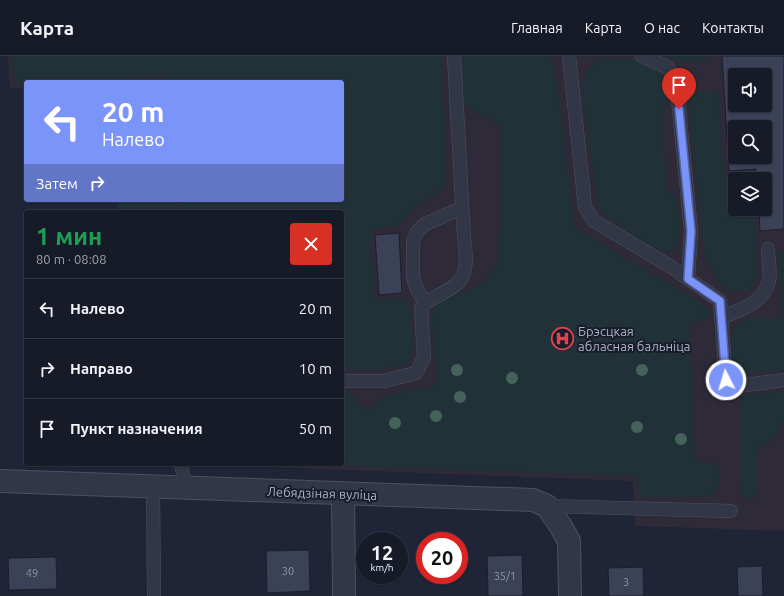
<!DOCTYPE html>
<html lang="ru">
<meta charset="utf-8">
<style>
:root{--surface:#171b28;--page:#242834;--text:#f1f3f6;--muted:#9ea1a8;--line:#363945}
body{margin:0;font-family:Ubuntu,sans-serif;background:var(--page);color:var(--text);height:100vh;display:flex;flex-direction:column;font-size:15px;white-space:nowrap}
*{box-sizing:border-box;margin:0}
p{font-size:13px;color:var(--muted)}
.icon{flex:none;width:22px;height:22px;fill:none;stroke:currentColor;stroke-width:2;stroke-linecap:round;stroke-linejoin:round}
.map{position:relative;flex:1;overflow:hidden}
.panel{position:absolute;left:24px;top:154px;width:320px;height:256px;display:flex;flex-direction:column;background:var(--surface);border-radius:4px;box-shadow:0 1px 3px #0004,0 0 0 1px var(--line)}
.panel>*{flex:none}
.hud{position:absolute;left:24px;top:24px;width:320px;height:122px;border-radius:4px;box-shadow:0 1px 3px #0004,0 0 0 1px var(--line);background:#7b94fa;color:#fff;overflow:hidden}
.controls{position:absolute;left:728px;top:12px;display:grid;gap:8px}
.controls a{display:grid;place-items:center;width:44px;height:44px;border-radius:4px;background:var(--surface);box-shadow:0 1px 3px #0004,0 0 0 1px var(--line);font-size:20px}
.speed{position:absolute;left:356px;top:476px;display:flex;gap:8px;font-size:20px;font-weight:700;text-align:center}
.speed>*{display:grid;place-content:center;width:52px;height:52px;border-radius:50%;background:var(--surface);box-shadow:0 1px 3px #0004,0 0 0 1px var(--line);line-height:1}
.speed small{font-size:10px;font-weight:400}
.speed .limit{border:6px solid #d22;background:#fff;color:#111}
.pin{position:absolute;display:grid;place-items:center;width:34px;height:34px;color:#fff;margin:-41px -17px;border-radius:50% 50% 50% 0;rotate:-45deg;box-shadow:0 0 4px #0007}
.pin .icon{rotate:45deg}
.me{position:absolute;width:44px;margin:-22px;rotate:355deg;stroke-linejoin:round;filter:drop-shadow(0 0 3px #0008)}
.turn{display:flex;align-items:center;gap:14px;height:84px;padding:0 12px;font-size:18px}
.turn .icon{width:52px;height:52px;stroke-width:2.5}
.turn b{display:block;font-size:28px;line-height:34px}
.then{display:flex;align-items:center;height:38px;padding:0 12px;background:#0003;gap:8px;font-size:15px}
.round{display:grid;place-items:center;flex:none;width:42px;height:42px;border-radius:4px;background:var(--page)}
.summary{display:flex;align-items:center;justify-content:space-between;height:68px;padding:0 12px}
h1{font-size:24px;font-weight:600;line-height:30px;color:#1e9e55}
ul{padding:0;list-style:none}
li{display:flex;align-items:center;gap:12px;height:60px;padding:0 12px;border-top:1px solid var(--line)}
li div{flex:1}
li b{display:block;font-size:15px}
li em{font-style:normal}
header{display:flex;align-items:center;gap:24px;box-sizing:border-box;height:56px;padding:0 20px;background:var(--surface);border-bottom:1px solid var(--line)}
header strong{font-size:19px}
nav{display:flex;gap:22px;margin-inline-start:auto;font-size:14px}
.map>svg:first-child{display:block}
.medical{fill:#2f2a38;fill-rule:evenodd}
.green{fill:#213138}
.building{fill:#3b4157;stroke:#1a1e2d;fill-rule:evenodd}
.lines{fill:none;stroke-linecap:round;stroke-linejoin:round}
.service-casing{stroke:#4d5162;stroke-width:14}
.minor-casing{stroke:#4d5162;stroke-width:24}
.service{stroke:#323747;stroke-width:13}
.minor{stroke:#323747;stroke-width:22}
.tree{fill:#45625a}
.route-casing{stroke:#5060a2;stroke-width:10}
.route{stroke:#7b94fa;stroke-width:7}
.labels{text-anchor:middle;stroke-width:4;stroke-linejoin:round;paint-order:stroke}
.number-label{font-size:11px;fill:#9095a9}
.poi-label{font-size:13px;fill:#acb1c4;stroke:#181c2b;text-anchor:start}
.street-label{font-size:13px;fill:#acb1c4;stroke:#181c2b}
</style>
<header>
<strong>Карта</strong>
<nav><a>Главная</a><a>Карта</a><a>О нас</a><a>Контакты</a></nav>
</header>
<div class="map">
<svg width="784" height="540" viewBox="0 0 784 540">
<rect width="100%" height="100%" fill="#1f2436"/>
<path class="medical" d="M8 0H784V475L635 470 633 425 242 410V408H342V156H175L174 144H342V26H164L163 21 98 26H26V31L10 33ZM735 19H765V49H735ZM735 71H765V101H735ZM735 123H765V153H735Z"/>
<g class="green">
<polygon points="13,0 441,0 443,7 446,131 417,150 397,170 371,173 374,243 403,242 410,247 414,293 406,309 379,314 342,314 342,156 179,156 178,144 342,144 342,26 168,26 167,17 117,24 164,21 164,26 15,26"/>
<path d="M462 0H549L553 7 560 49 575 172 697 244 707 251 711 257 708 262 691 267 689 272 695 403 698 406 716 407C723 419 720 432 710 441H640L637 420 300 408H342V335H349L364 352 374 353 380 344 396 337 431 331 437 322 431 259 439 246 457 239 485 226 498 206 502 71 463 48 460 28Z"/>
<polygon points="661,0 707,0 705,5 683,7"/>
<polygon points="602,2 631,3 660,15 666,27 667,46 662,60 666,132 676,143 681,167 678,189 669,196 654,193 620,170 599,153 594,122 581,30 588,13"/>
<polygon points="687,36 718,36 724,119 752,117 753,123 735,123 735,153 755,153 758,204 757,222 750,234 730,235 716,223 704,197"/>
<polygon points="118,144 174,144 175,156 119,156"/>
<polygon points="784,194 784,314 761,316 743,316 732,306 731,284 735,269 751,262 782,262 778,195"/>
<path d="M784 335V365L782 366C778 378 773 388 759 391L758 395V436L754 442 745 443 742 439 740 428V342L745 338Z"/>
</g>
<g class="building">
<path d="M722 0H784V173L760 175 759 153H765V123H757L756 113 729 115ZM735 19H765V49H735ZM735 71H765V101H735Z"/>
<polygon points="399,177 402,237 379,239 375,179"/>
<polygon points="309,494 310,535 267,537 266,495"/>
<polygon points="522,499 523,540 488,540 487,500"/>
<polygon points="56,501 57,533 9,534 8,502"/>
<polygon points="762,510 763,540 738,540 737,511"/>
<polygon points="643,511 644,540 609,540 608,512"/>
</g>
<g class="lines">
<defs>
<g id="service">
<polyline points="569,0 585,151 594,165 673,212 720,245 726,324 732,328 738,330 784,324"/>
<polyline points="642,0 667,11 676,23 691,175 688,223"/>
<polyline points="425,247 417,233 413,221 413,185 417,176 425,168 462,152"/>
<path d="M721 262C741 253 763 248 769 225 771 216 768 202 768 193"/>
<path d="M342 325H384L416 317 424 301 421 252 425 247C433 242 456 231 460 225 469 213 465 194 464 181L454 0"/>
<polyline points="181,408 186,433"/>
<polyline points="153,431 154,540"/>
<polyline points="547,450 731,455"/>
</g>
<g id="minor">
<polyline points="0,425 533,444 547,450 560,469 569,485 570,540"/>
<polyline points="343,438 344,540"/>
</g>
</defs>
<use href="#service" class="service-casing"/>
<use href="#minor" class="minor-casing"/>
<use href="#service" class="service"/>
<use href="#minor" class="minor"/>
</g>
<g class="tree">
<circle cx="457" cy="314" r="6"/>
<circle cx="642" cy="314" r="6"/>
<circle cx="512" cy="322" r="6"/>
<circle cx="460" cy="341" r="6"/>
<circle cx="436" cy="360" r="6"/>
<circle cx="395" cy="367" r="6"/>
<circle cx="637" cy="371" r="6"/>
<circle cx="681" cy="383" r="6"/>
</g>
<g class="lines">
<defs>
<polyline id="route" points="679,53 691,175 688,223 720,245 726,324"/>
</defs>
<use href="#route" class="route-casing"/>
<use href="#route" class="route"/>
</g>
<defs>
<symbol id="hospital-ring" viewBox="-11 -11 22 22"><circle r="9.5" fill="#181c2b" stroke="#e0444e" stroke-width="1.5"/><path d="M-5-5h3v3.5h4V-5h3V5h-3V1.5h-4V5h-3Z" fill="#e0444e"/></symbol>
</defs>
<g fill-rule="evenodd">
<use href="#hospital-ring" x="550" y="270" width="25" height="25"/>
</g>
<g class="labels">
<g class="number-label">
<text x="288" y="519">30</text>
<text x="32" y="521">49</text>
<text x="505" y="524">35/1</text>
<text x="626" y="530">3</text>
</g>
<g class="poi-label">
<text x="578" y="280">Брэсцкая<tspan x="578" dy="15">абласная бальніца</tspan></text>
</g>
<g class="street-label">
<text transform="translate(322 437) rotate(2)" y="5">Лебядзіная вуліца</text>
</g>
</g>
</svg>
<div class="controls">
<a><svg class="icon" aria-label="sound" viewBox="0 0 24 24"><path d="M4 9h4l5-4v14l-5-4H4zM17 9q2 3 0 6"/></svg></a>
<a><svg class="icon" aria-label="search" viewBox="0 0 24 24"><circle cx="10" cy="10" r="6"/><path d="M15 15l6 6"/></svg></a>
<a><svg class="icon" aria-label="layers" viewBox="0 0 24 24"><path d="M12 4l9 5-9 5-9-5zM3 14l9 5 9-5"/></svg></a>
</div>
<div class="speed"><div>12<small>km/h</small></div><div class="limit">20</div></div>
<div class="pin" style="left:679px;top:53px;background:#d93025"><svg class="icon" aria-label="arrive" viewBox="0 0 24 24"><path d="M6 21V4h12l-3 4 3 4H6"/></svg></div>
<svg class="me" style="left:726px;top:324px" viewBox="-20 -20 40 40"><circle r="17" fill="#7b94fa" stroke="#fff" stroke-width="3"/><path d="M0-11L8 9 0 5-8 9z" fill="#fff"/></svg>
<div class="hud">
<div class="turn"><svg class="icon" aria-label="left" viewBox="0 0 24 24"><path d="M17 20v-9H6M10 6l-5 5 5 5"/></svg><div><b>20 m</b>Налево</div></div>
<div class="then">Затем<svg class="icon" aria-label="right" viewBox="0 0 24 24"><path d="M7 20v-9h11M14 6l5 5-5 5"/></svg></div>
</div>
<section class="panel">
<div class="summary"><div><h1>1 мин</h1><p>80 m · 08:08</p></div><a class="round" style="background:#d93025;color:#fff"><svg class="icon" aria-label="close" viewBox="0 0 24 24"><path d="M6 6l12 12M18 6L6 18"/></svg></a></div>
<ul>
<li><svg class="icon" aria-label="left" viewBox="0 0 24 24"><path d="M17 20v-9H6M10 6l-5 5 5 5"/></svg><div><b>Налево</b></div><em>20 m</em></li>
<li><svg class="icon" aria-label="right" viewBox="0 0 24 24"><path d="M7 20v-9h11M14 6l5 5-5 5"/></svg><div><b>Направо</b></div><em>10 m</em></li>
<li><svg class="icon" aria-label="arrive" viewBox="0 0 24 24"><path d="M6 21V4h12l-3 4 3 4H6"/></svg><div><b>Пункт назначения</b></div><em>50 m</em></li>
</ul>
</section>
</div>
